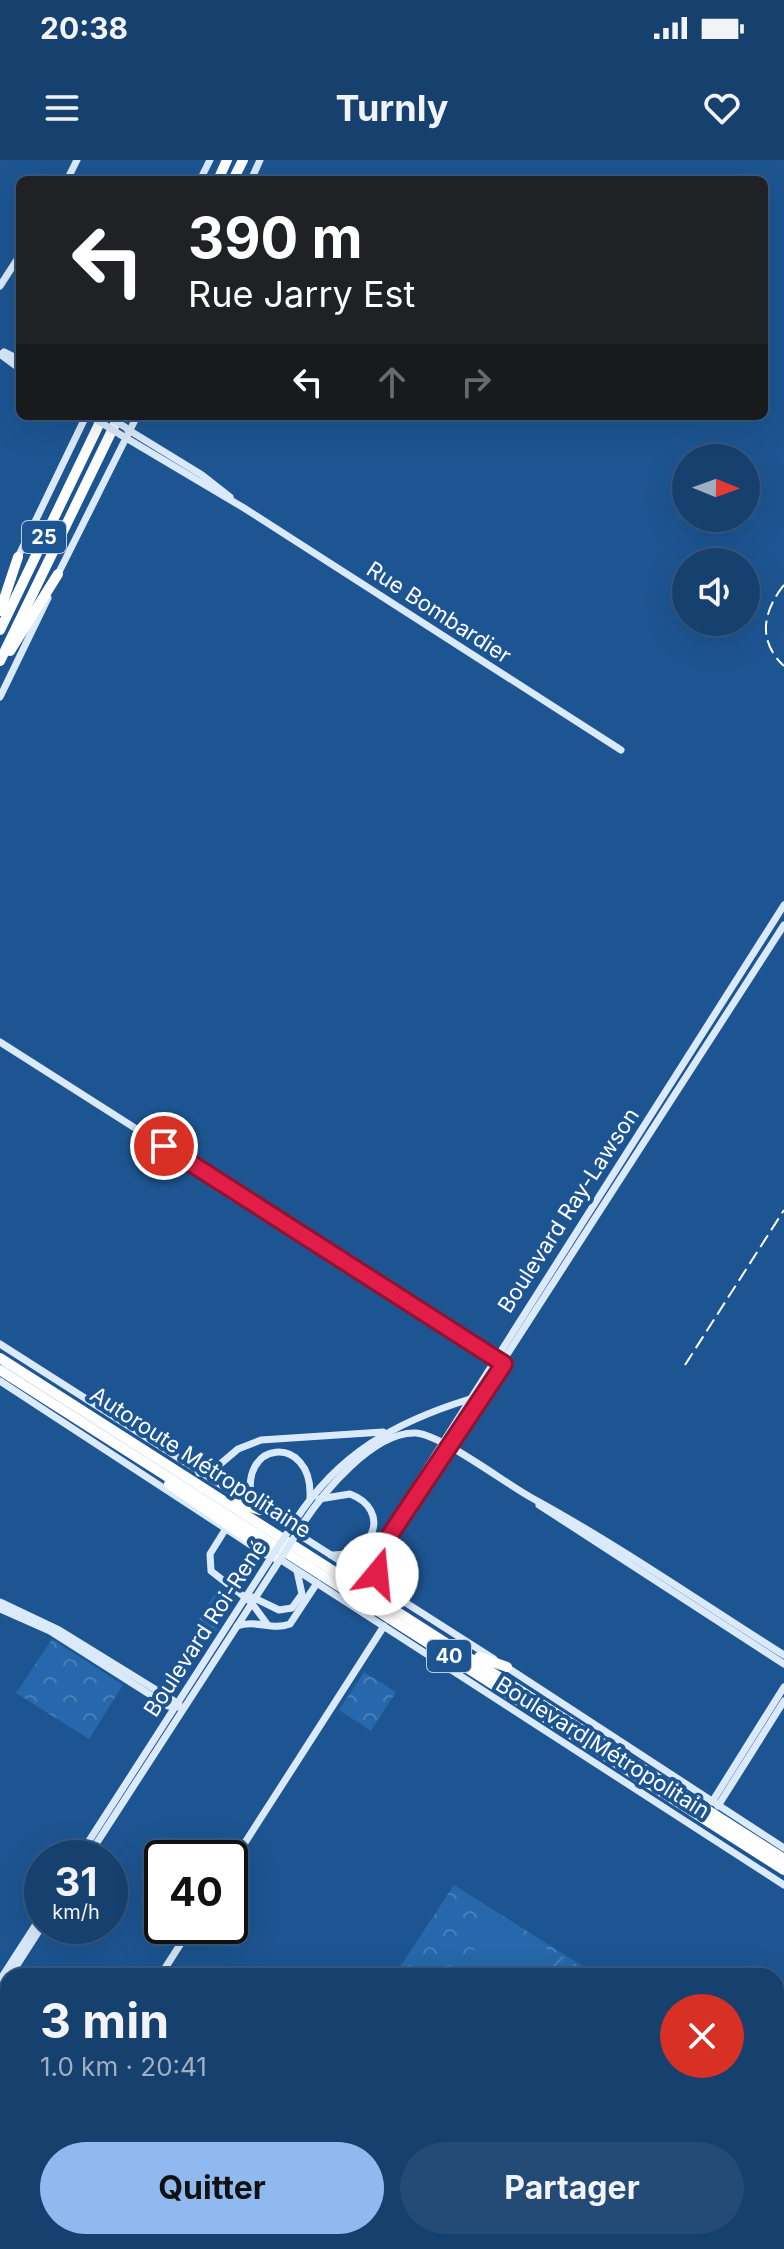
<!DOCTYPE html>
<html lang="fr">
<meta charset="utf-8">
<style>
:root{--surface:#16406e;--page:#234b76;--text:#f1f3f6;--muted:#9eafc2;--line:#355981;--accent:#90b9f0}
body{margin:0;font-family:Inter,sans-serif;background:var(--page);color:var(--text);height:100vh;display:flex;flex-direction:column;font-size:30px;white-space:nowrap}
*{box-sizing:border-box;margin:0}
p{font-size:26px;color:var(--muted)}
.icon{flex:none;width:44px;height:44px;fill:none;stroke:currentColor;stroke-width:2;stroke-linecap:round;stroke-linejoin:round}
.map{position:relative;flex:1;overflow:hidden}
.drawer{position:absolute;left:0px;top:1808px;width:784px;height:282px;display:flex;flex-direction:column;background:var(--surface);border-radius:24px 24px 0 0;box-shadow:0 8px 32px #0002,0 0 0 2px var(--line)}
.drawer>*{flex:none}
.top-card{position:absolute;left:16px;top:16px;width:752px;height:244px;border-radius:12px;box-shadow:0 8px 32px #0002,0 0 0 2px var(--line);background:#202124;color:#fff;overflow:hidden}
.needle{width:52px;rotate:91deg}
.tools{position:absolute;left:672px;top:284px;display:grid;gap:16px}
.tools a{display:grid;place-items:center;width:88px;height:88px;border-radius:50%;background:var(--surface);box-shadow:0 8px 32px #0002,0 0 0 2px var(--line);font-size:40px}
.speed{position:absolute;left:24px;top:1680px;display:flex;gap:16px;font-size:40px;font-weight:700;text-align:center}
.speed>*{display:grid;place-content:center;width:104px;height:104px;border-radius:50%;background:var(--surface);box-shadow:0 8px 32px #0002,0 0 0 2px var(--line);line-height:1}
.speed small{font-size:20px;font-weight:400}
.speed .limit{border:4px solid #111;border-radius:12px;background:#fff;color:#111}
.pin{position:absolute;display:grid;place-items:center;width:68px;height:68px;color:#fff;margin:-34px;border:4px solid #fff;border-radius:50%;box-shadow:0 2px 8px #0007}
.me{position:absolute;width:88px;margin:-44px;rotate:17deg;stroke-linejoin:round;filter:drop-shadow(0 0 6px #0008)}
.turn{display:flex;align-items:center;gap:28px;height:168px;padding:0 40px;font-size:36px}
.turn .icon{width:104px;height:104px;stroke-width:2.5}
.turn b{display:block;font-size:56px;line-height:68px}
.lanes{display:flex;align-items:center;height:76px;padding:0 40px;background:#0003;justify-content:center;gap:40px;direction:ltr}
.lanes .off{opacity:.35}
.round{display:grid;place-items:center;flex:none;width:84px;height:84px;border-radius:42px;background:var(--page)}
.summary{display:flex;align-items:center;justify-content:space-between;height:136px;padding:0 40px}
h1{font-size:48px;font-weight:700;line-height:60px}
.primary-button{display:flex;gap:16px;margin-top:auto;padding:16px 40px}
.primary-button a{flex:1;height:92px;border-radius:48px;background:var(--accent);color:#111;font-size:32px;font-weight:700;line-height:92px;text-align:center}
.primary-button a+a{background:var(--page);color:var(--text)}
.status{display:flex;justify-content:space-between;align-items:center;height:56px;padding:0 40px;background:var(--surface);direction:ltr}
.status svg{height:22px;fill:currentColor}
header{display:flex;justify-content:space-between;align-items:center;height:104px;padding:0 40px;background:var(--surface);font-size:36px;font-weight:700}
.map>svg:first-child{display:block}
.park{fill:url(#park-crowns)}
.garden{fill:url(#garden-furrows)}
.pitch{fill:#2668ab}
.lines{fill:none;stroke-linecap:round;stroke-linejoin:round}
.secondary{stroke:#daeafa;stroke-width:7}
.highway{stroke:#fff;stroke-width:10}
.rail{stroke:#fff;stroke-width:2;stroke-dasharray:14 6;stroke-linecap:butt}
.secondary-bridge{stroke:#daeafa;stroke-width:7}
.route-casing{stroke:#92132f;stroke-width:20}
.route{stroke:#e11d48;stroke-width:14}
.labels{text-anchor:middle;stroke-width:8;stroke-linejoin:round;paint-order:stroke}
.shield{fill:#1d5592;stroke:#bbccde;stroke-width:2}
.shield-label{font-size:20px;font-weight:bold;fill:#fff}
.street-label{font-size:22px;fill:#fff;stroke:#1d5592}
</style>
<div class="status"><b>20:38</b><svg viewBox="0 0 49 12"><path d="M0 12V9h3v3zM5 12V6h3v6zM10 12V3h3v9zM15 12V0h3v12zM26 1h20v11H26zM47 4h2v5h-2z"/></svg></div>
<header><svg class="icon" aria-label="menu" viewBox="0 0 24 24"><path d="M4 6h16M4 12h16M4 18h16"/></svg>Turnly<svg class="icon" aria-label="heart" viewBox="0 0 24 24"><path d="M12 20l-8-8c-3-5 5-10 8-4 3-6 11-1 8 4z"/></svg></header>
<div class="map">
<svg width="784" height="2089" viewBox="0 0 784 2089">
<defs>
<pattern id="park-crowns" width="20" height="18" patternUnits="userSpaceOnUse" patternTransform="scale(2)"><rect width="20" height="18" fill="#2668ab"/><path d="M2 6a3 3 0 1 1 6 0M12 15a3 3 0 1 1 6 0" fill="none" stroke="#477fb8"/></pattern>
<pattern id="garden-furrows" width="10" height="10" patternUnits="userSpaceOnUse" patternTransform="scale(2)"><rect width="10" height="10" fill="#2668ab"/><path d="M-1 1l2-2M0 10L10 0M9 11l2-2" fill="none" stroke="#477fb8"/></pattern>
</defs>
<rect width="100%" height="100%" fill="#1d5592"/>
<g class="park">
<polygon points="52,1479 123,1525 89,1579 16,1533"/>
<polygon points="364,1512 396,1532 371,1571 339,1550"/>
<polygon points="454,1725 587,1809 586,1816 394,1816"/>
</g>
<g class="garden">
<polygon points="219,1427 237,1438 210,1480 193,1469"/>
<polygon points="556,1792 586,1811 583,1816 552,1816 544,1811"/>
</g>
<polygon class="pitch" points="491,1753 549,1791 550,1796 537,1816 476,1816 474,1786"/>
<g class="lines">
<g class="secondary">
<polyline points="67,20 77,0"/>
<polyline points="200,20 210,0"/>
<polyline points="251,20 260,0"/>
<polyline points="0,126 20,95"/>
<polyline points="4,192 20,200"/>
<polyline points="0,194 20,209"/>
<polyline points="127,269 202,315 230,337"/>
<polyline points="121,275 244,348 621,590"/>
<polyline points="17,399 86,256"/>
<polyline points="57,416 137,256"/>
<polyline points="0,537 48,438"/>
<polyline points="0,882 499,1200"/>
<polyline points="0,1184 494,1499"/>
<polyline points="0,1221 266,1395"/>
<polyline points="441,1297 784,765"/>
<polyline points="199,1313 212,1311 238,1289 261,1280 383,1272"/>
<path d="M319 1339 350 1334C392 1350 374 1397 331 1395"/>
<path d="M253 1345C235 1279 313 1273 310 1337"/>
<polyline points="539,1345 784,1504"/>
<polyline points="401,1358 434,1308"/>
<path d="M295 1361C338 1294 395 1262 470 1239"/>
<path d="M302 1365C322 1334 373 1271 416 1273 442 1275 506 1324 532 1338 618 1385 700 1442 784 1495"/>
<polyline points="225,1370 210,1394 211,1411 251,1442 267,1464"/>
<polyline points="384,1385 376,1404 384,1429"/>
<polyline points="278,1398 784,1725"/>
<polyline points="359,1415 784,745"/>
<polyline points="252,1437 279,1450 292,1448 302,1434 297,1411"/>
<polyline points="0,1442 59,1470 179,1544"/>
<polyline points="0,1449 50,1471 168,1546 179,1547"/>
<path d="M237 1466C256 1459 271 1471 290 1464L317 1423"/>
<polyline points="505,1506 784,1688"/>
<polyline points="712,1642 784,1527"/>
<polyline points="718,1646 784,1541"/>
<polyline points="78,1698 267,1404"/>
<polyline points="87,1698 274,1409"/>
<polyline points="230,1706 384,1466"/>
<polyline points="10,1816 42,1766"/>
<polyline points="160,1816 192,1766"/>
<polyline points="0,1820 42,1755"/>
<polyline points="0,1831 8,1819"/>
<polyline points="0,2065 8,2053"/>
</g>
<g class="highway">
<polyline points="218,20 227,0"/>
<polyline points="233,20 243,0"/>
<polyline points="0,451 18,397"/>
<polyline points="0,470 103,256"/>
<polyline points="10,491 58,414"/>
<polyline points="0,501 119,256"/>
<polyline points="0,1198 784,1699"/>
<polyline points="0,1210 784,1710"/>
<polyline points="169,1324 275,1397"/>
<polyline points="232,1341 260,1350"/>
<polyline points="479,1497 507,1507"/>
</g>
<g class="rail">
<path d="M784 425C763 451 757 481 784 506"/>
<polyline points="685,1205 784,1050"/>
</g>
<g class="secondary-bridge">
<polyline points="92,257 121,275"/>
<polyline points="113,260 125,267"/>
<polyline points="267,1404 295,1361"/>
<polyline points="274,1409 302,1365"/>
</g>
</g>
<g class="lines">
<defs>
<polyline id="route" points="164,986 504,1204 382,1387 376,1401 377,1414"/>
</defs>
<use href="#route" class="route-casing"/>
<use href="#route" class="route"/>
</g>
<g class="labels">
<g class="shield">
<rect x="22" y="361" width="44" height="32" rx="6"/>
<rect x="427" y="1480" width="44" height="32" rx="6"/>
</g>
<g class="shield-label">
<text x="44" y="384">25</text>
<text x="449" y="1503">40</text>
</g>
<g class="street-label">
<text transform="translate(439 452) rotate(33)" y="8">Rue Bombardier</text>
<text transform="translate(568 1050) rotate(-57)" y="8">Boulevard Ray-Lawson</text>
<text transform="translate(201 1302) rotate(33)" y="8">Autoroute Métropolitaine</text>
<text transform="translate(205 1468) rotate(-57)" y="8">Boulevard Roi-René</text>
<text transform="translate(603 1587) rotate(32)" y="8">Boulevard Métropolitain</text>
</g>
</g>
</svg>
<div class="tools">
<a><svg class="needle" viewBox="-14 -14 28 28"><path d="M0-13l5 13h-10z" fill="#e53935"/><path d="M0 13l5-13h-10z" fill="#9eafc2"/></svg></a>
<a><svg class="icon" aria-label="sound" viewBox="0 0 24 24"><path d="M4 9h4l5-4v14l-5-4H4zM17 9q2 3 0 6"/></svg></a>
</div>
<div class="speed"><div>31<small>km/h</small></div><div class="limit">40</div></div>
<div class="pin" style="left:164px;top:986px;background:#d93025"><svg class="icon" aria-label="arrive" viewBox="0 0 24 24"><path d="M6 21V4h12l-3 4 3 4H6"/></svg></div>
<svg class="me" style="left:377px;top:1414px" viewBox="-20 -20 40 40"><circle r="19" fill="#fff"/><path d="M0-13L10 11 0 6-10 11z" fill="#e11d48"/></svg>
<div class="top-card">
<div class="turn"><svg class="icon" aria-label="left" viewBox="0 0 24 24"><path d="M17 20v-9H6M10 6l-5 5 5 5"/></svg><div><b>390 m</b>Rue Jarry Est</div></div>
<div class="lanes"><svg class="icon" aria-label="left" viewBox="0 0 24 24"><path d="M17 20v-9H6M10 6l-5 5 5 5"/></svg><svg class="icon off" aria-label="ahead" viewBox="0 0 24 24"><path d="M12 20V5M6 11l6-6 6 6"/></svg><svg class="icon off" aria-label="right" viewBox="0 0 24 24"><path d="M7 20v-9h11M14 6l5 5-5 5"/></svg></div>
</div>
<section class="drawer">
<div class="summary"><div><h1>3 min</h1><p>1.0 km · 20:41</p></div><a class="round" style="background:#d93025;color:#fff"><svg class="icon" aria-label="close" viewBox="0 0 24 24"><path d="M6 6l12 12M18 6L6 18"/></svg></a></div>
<div class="primary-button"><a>Quitter</a><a>Partager</a></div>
</section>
</div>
